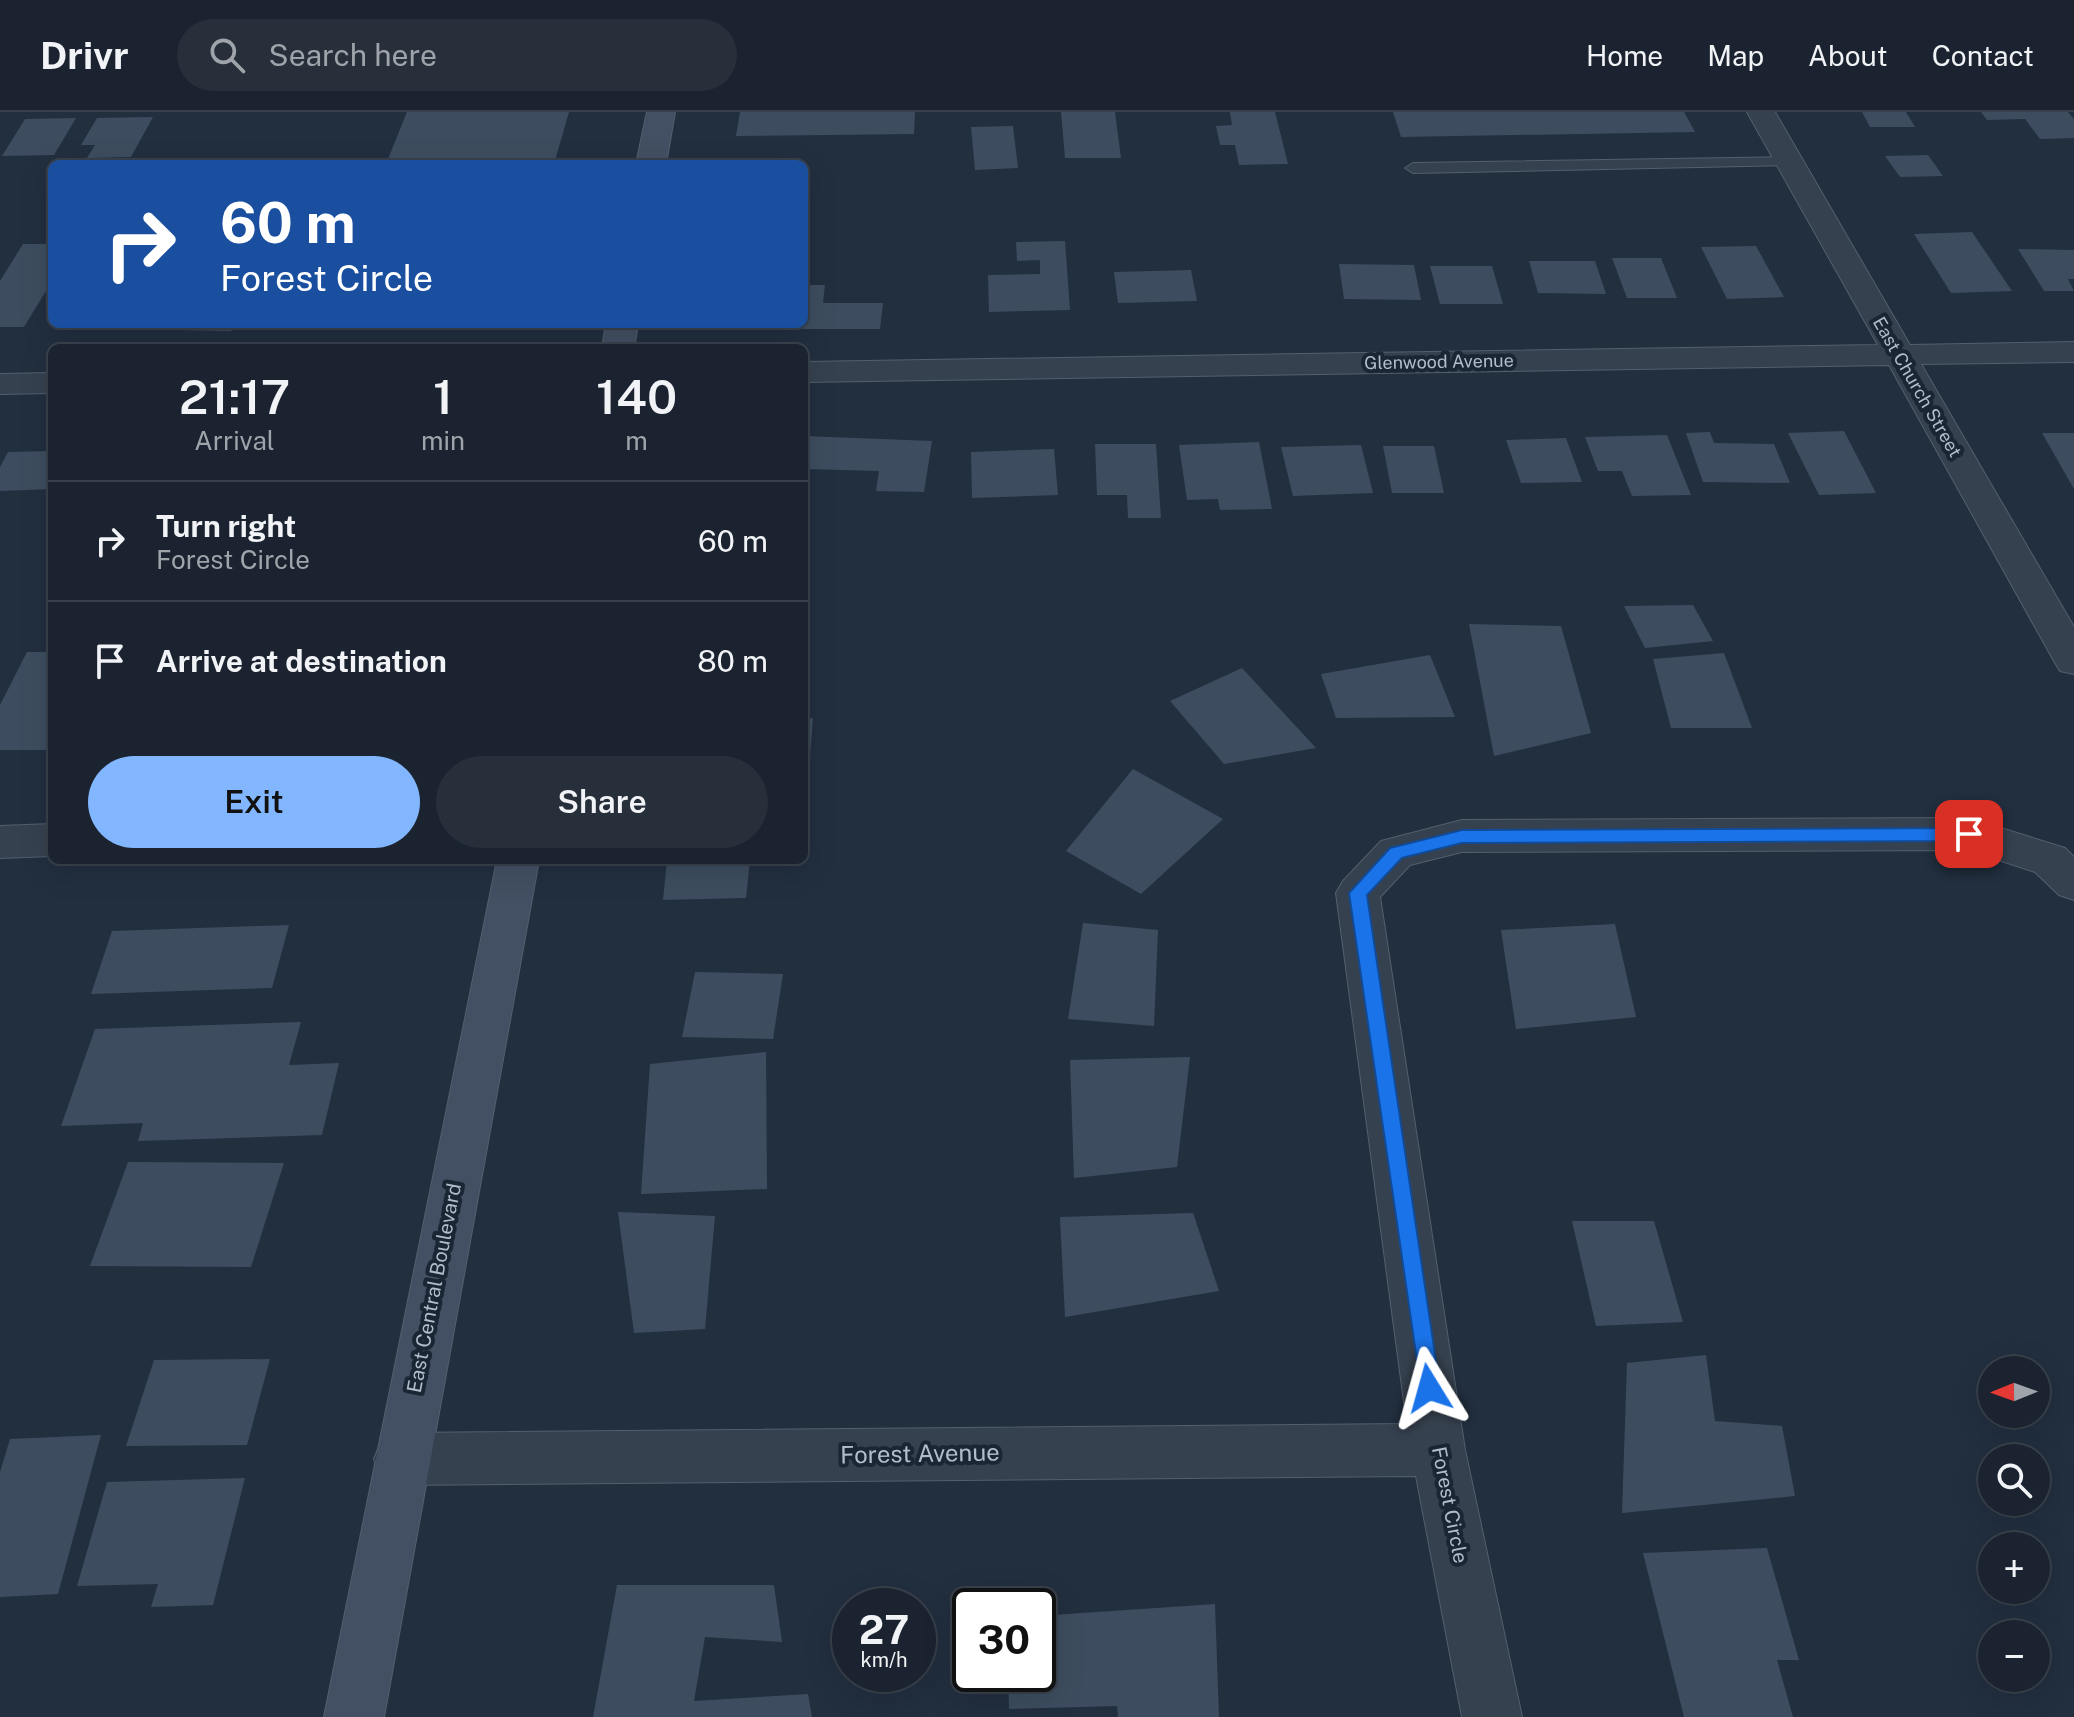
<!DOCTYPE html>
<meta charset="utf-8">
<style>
:root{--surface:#1a232f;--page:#272f3b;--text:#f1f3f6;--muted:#9fa4aa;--line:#38404b;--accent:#82b6ff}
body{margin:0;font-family:"Public Sans",sans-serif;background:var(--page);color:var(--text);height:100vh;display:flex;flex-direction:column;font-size:30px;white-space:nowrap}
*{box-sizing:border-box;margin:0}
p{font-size:26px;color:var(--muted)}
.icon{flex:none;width:44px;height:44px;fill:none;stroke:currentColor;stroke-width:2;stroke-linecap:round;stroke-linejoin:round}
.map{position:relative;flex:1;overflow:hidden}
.side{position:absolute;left:48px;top:232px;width:760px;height:520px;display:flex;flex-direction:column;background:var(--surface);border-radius:12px;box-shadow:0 8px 32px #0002,0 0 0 2px var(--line)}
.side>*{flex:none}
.guide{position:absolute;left:48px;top:48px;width:760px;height:168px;border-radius:12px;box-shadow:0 8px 32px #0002,0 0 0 2px var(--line);background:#1a4fa0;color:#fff;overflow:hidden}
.needle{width:52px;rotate:269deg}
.tools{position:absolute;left:1978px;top:1244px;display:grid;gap:16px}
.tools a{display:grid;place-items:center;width:72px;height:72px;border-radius:50%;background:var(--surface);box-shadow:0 8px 32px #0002,0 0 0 2px var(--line);font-size:40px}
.speed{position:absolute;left:832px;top:1476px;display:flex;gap:16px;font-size:40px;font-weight:700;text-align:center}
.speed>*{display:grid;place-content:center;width:104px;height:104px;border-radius:50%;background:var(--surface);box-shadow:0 8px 32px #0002,0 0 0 2px var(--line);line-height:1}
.speed small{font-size:20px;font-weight:400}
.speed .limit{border:4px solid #111;border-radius:12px;background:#fff;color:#111}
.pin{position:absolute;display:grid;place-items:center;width:68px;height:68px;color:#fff;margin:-34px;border-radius:16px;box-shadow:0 4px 12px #0006}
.me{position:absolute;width:88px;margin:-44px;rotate:352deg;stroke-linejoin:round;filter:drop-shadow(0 0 6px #0008)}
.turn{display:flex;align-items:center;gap:28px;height:168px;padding:0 40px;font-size:36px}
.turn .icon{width:104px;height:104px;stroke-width:2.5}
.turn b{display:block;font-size:56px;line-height:68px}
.eta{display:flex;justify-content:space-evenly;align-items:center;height:136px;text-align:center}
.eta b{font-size:48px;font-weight:600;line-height:56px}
.cta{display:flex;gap:16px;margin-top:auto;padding:16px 40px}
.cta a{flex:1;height:92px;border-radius:48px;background:var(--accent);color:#111;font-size:32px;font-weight:600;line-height:92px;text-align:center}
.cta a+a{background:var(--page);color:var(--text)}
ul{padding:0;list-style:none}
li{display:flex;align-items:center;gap:24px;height:120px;padding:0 40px;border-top:2px solid var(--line)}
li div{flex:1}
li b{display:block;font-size:30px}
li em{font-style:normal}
header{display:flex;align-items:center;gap:48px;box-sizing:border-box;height:112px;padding:0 40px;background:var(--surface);border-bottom:2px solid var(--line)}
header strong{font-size:38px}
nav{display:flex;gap:44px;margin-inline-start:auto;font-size:28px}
.search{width:560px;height:72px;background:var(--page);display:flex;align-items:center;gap:20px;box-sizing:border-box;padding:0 28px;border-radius:44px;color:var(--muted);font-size:30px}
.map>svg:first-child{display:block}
.building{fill:#3d4d5f}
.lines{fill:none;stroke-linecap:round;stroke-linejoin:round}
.lane-casing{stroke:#545f6d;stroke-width:2}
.street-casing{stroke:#545f6d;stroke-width:2}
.secondary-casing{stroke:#545f6d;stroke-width:2}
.lane{fill:#36414f;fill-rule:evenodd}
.street{fill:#36414f;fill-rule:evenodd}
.secondary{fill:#435063;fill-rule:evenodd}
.route{fill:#1a73e8;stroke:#114b97;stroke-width:2}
.labels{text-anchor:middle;stroke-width:8;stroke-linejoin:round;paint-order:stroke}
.far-street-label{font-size:18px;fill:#b2bcca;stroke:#1b2634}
.street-label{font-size:20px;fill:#b2bcca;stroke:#1b2634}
.near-street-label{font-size:24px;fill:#b2bcca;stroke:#1b2634}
</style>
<header>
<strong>Drivr</strong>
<div class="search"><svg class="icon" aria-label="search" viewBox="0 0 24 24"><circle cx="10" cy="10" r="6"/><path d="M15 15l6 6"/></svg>Search here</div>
<nav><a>Home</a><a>Map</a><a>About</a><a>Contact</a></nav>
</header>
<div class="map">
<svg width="2074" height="1605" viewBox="0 0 2074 1605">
<rect width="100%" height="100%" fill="#222f3f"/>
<g class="building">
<polygon points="407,0 569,0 554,52 386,52"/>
<polygon points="740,0 915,0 914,22 736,24"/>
<polygon points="1061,0 1115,0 1121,46 1065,46"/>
<polygon points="1230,0 1275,0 1288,52 1239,53 1235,33 1220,33 1216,14 1232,13"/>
<polygon points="1393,0 1684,0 1695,20 1401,25"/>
<polygon points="1862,0 1906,0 1915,15 1870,15"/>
<polygon points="1981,0 2068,0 2074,7 2074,26 2040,27 2025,7 1987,8"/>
<polygon points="153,5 131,45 87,46 95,33 81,33 97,6"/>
<polygon points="76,6 54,43 2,44 25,7"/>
<polygon points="1013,14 1018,56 975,58 971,15"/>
<polygon points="1928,43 1943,64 1900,65 1885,44"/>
<polygon points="1972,120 2012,179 1951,181 1914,122"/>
<polygon points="1065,129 1070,198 989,200 988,163 1040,162 1040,148 1017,149 1016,130"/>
<polygon points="23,132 52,132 52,169 24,215 0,215 0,169"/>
<polygon points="1756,134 1784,185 1727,187 1701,135"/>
<polygon points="2018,137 2074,138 2074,167 2068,167 2074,179 2044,179"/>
<polygon points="1612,146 1661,146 1677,186 1627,186"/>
<polygon points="1529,149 1595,149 1606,182 1538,181"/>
<polygon points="1339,152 1414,153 1421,188 1344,187"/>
<polygon points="1430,154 1492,154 1503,192 1440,192"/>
<polygon points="1191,158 1197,189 1118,191 1114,160"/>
<polygon points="804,173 825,173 823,191 883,191 880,217 727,217 728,212 804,212"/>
<polygon points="67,212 130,212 130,215 65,216"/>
<polygon points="180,212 234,212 231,219 177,218"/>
<polygon points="1844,319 1876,381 1819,383 1788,321"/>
<polygon points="1710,320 1714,331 1774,332 1790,371 1703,370 1686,321"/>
<polygon points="2042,321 2074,321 2074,377"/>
<polygon points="1667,323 1691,383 1632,384 1622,359 1598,359 1585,325"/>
<polygon points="804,324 932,329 924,380 876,379 879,359 804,357"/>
<polygon points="1566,326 1582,370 1521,371 1506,328"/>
<polygon points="1259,330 1272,397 1220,398 1218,387 1187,388 1179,333"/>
<polygon points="1095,332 1156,332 1161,406 1128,406 1127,383 1097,383"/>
<polygon points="1361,333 1373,381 1293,384 1281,335"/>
<polygon points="1383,334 1434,334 1444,381 1392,381"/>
<polygon points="1054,337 1058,383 972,386 971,340"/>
<polygon points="52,339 52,377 0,379 0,355 8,340"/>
<polygon points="1693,493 1713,529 1645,536 1624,494"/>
<polygon points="1469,512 1561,514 1591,621 1494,644"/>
<polygon points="27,540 52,540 52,629 47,638 0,638 0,593"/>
<polygon points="1724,541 1752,616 1671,616 1653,547"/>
<polygon points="1430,543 1455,605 1336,606 1321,562"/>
<polygon points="1242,556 1316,636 1224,652 1170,589"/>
<polygon points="813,606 809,658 804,658 804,607"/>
<polygon points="1133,657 1223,707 1141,782 1066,739"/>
<polygon points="667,748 750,748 746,786 663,788"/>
<polygon points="1083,811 1158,818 1154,914 1068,907"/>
<polygon points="1615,812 1636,905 1516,917 1501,818"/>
<polygon points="289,813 272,876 91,882 112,819"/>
<polygon points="695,860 783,862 773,927 682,925"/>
<polygon points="301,910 289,953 339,951 322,1023 138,1029 143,1011 61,1014 95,917"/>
<polygon points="766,940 767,1077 641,1082 650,952"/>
<polygon points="1190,945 1177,1055 1074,1066 1070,948"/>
<polygon points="128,1050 284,1051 251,1155 90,1154"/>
<polygon points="618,1100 715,1104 705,1217 634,1221"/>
<polygon points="1193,1101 1219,1179 1065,1205 1060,1105"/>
<polygon points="1572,1109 1654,1109 1683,1210 1596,1214"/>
<polygon points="1706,1243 1715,1309 1782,1314 1795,1384 1622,1401 1627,1251"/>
<polygon points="270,1247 247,1333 126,1334 154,1248"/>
<polygon points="101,1323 58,1482 0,1485 0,1360 10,1327"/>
<polygon points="245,1366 213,1493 151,1495 158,1472 77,1474 107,1370"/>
<polygon points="1767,1436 1799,1548 1777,1548 1793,1605 1684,1605 1643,1441"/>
<polygon points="617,1473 774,1473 782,1530 705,1525 694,1589 808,1582 812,1605 593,1605"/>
<polygon points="1215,1492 1219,1605 1118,1605 1117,1594 1009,1597 1008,1562 1038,1562 1038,1504"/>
</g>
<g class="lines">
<defs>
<polygon id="lane" points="1790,45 1796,47 1796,53 1413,61 1405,56 1413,51"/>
<g id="street">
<polygon points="1747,0 1775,0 1910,233 2074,230 2074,250 1921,252 2074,515 2074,562 2060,559 2054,549 1889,253 804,270 804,250 1878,233"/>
<polygon points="52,261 52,281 0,282 0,262"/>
<polygon points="1969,706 2065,736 2074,745 2074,788 2059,783 2035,760 1968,738 1462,740 1410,753 1380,785 1465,1338 1522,1605 1462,1605 1416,1364 401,1373 382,1366 374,1347 382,1328 401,1321 1407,1312 1336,781 1343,769 1381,729 1462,708"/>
<polygon points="52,712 52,744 0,746 0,714"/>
</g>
<g id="secondary">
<polygon points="647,0 675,0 666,52 636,52"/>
<polygon points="606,212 638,212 634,236 602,236"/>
<polygon points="497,748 539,748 384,1605 324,1605"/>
</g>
</defs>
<use href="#lane" class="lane-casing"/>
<use href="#street" class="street-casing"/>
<use href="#secondary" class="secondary-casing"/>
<use href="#lane" class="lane"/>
<use href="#street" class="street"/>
<use href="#secondary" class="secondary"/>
</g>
<polygon class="route" points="1969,716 1978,722 1969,729 1462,731 1402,746 1367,783 1440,1276 1437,1283 1429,1286 1422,1283 1349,781 1390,736 1462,718"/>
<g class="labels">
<g class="far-street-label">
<text transform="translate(1439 250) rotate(-1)" y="6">Glenwood Avenue</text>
<text transform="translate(1917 275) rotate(60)" y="6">East Church Street</text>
</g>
<g class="street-label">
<text transform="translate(434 1176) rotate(-79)" y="7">East Central Boulevard</text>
<text transform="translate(1450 1393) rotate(79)" y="7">Forest Circle</text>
</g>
<g class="near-street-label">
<text transform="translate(920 1342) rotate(-1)" y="8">Forest Avenue</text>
</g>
</g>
</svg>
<div class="tools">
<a><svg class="needle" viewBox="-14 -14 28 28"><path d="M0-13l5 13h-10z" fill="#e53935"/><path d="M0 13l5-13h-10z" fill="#9fa4aa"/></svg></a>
<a><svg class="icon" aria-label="search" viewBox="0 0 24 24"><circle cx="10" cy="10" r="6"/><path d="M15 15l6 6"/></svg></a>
<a>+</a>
<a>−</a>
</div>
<div class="speed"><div>27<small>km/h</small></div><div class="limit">30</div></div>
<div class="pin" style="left:1969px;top:722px;background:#d93025"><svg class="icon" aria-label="arrive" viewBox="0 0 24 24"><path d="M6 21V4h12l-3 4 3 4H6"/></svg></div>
<svg class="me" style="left:1429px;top:1276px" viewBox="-20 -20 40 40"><path d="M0-17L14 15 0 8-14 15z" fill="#1a73e8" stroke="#fff" stroke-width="4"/></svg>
<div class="guide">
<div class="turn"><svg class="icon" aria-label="right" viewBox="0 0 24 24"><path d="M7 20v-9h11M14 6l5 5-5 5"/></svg><div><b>60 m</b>Forest Circle</div></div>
</div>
<section class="side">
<div class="eta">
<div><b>21:17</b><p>Arrival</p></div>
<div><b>1</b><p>min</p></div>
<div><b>140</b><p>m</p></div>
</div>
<ul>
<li><svg class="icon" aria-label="right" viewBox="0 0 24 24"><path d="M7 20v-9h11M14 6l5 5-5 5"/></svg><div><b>Turn right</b><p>Forest Circle</p></div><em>60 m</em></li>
<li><svg class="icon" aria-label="arrive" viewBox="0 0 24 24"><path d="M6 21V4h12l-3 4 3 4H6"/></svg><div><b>Arrive at destination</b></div><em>80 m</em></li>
</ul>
<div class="cta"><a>Exit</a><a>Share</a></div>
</section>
</div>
